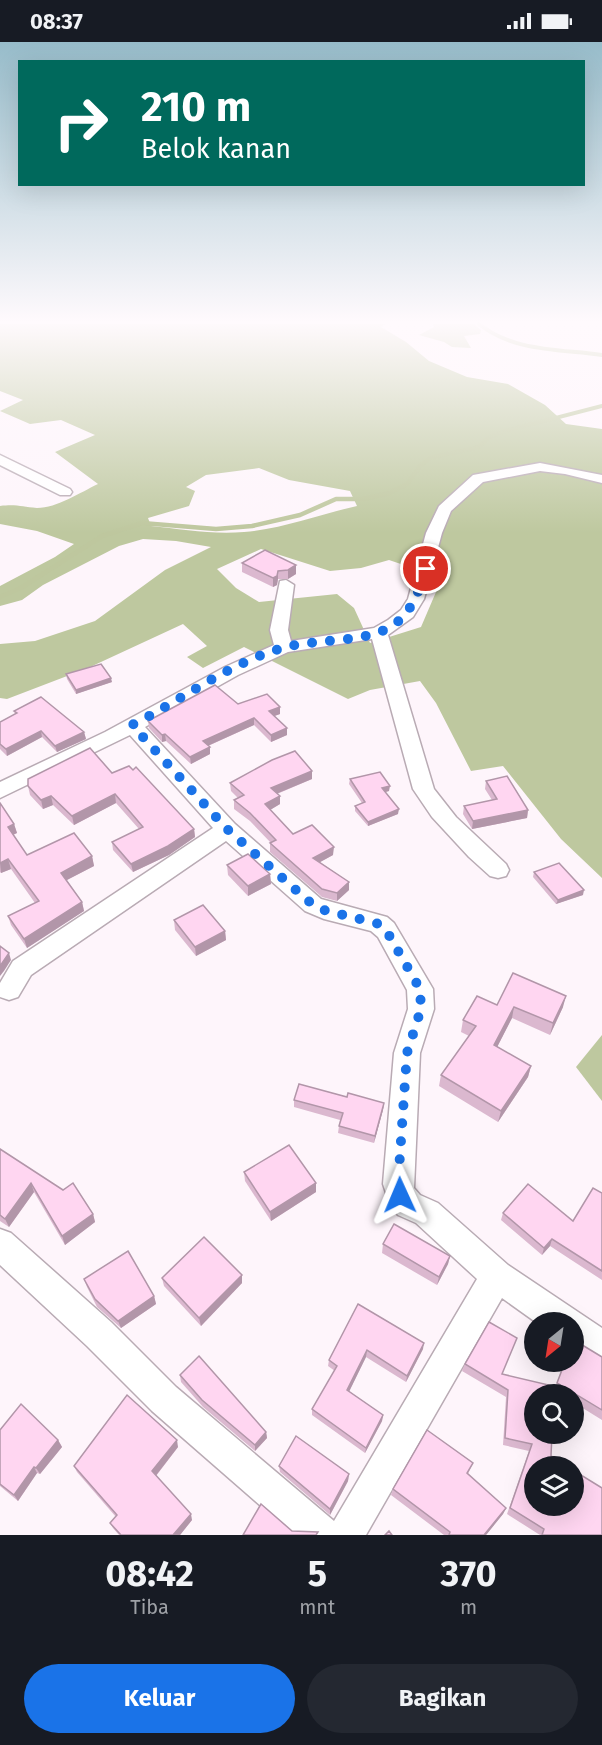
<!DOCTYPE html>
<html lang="id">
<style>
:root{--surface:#171b24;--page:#242831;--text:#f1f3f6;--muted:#9ea1a6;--accent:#1a73e8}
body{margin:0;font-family:"Fira Sans",sans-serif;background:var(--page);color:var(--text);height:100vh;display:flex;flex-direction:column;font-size:22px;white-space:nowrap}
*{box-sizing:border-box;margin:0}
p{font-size:20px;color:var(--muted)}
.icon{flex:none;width:33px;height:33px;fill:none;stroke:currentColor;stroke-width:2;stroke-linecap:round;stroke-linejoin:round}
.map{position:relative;height:1493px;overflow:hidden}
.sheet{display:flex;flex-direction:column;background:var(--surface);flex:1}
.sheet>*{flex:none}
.top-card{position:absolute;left:18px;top:18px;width:567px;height:126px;border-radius:0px;box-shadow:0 6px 24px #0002;background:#00695c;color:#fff;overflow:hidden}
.needle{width:39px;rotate:210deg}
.fabs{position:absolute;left:524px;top:1270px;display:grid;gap:12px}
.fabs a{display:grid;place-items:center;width:60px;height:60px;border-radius:50%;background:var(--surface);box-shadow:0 6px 24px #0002;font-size:30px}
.pin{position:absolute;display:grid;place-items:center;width:51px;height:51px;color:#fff;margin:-26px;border:3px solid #fff;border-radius:50%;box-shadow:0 2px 6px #0007}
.me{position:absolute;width:66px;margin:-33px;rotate:359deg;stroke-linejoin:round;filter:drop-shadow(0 0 4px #0008)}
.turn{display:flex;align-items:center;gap:21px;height:126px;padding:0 24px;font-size:27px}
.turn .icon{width:78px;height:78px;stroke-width:2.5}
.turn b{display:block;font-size:42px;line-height:51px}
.eta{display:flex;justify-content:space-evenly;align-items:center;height:102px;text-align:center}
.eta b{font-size:36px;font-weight:700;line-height:42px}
.action{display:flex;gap:12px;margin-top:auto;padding:12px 24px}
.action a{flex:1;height:69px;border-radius:36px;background:var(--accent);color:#fff;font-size:24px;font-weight:700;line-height:69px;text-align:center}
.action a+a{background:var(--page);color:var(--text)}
.status{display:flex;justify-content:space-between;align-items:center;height:42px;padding:0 30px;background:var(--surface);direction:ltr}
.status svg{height:16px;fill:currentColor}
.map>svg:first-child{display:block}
.forest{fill:#bec89f;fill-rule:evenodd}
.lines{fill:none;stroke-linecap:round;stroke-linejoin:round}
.stream-far1{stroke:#bec79e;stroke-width:4}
.stream{stroke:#bec79e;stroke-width:4.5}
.minor-casing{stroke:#b9abb4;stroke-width:3}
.minor{fill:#fff;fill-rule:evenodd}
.wall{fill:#dbb8cf}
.shaded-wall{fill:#b296a9}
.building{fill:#ffd6f1;stroke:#b296a9;stroke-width:1.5}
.route{stroke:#1a73e8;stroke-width:10;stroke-dasharray:0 18}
</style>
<div class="status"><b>08:37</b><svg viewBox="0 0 49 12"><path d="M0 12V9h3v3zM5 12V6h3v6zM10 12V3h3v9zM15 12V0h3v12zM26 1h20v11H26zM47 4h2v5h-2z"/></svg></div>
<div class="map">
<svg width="602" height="1493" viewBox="0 0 602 1493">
<rect width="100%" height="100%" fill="#fef5fb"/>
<g class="forest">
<path d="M0 282H385L381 285 406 300 429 319 467 335 508 342 545 363 566 382 602 387V836L561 797 503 724 471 729 436 661 420 639 370 648 348 657 244 605 203 626 187 615 207 604 183 582 88 626 7 657 0 656V602L35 599 95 579 165 528 211 505 176 499 143 497 119 504 43 543 22 558 0 564V544L55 515 74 502 37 489 0 482V464C17 462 22 465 37 466 57 466 81 450 98 442L55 410 95 393 61 378 30 382 0 369 23 358 0 349ZM259 426 289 438 350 449 357 464C320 472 283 487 244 490 213 493 181 487 151 484L148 476 189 464 195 449 186 445 206 433ZM261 507 330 529 361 526 389 518 442 536 421 585 370 601 354 566 337 552 259 560 236 546 217 527Z"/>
<polygon points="433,282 474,282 481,288 480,292 464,294 471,306 452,305 444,300 419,293 434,285"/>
<polygon points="602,993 602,1059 576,1025"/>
</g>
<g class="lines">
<g class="stream-far1">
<path d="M479 282C514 310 560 307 602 313"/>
<polyline points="419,425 430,416 479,405 488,396 505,389 602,364"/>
</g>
<polyline class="stream" points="0,555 21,546 102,494 142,481 216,487 252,484 300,473 336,457 363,457 390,451 407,442 421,423"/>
<defs>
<g id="minor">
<polygon points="0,413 70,447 72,450 70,453 60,453 0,423"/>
<polygon points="540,421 602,433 602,441 565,432 540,429 483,440 451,469 442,491 424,557 413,575 388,593 434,747 456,775 506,822 509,828 506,834 498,836 490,834 469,815 432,775 413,747 372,597 288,610 238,633 145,685 235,782 321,857 387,875 394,881 433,947 434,967 420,1011 414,1146 420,1153 438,1161 508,1223 602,1286 602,1322 573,1305 573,1281 537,1281 502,1256 366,1493 294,1493 152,1369 87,1304 0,1223 0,1187 11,1191 111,1280 176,1345 334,1479 477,1237 416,1181 398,1173 390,1163 383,1142 394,1011 408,967 407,948 378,895 371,889 324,877 305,869 226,799 31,933 18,955 9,958 0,955 0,941 13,919 213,786 130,693 0,756 0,740 105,690 225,625 274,603 270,588 280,539 286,538 294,543 288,588 291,599 374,586 388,578 401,568 408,557 426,491 439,464 473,433"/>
</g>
</defs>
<use href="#minor" class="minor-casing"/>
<use href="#minor" class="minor"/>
</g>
<g class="wall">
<polygon points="265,508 296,532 288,537 278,537 277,543 273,545 242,530 242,521"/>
<polygon points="66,632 112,640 76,652 67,637"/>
<polygon points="238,662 280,672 274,674 287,693 271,700 254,683 208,704 210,705 210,712 191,722 166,699 162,700 149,686 148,679"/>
<polygon points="14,669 84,690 86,697 57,710 42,695 7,714 0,707 0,680 15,672"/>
<polygon points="312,729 312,737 277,752 280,754 280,762 270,768 293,792 333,813 320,820 349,840 349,848 337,859 322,855 270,810 270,801 271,801 250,779 234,767 234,758 238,756 231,749 230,741"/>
<polygon points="112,731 194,787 195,795 169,813 133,830 113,808 112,800 139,787 116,761 74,783 53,763 43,767 30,753 28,744"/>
<polygon points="350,737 389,749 385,750 398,772 368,784 355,769 355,764 362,761 349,742"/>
<polygon points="486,739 528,768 527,776 472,787 463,772 464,764 492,758 485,747"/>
<polygon points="0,761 14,782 17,791 13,793 27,813 92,814 94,824 67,838 82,860 84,869 27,906 11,883 8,874 35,861 11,827 1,831 0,830"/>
<polygon points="227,823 270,832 271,842 248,854 228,833"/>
<polygon points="534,830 583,853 556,862 533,835"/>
<polygon points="174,878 225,889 226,898 196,914 175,888"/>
<polygon points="497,963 563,965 550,993 512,976 497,1005 531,1024 528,1035 498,1080 439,1044 441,1033 469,994 461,990 463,978"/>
<polygon points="347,1055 384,1061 383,1068 374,1101 338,1091 339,1084 340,1078 294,1065 294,1058"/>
<polygon points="0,1107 93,1172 95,1180 65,1203 34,1150 9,1185 0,1179"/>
<polygon points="244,1130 316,1150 271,1179 245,1139"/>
<polygon points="602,1151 602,1238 550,1204 542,1213 501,1178 503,1171 573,1179"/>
<polygon points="383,1202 450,1214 448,1222 437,1243 382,1211"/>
<polygon points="162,1236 242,1241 201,1284 164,1244"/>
<polygon points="84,1237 154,1254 156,1262 121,1286 97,1265 87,1245"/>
<polygon points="358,1262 423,1307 406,1340 366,1315 349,1349 383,1373 382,1379 365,1411 312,1373 312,1367 335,1329 328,1324 329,1318"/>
<polygon points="602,1315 602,1378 573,1360 573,1353 562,1353 554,1348 565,1320"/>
<polygon points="465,1322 502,1332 551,1414 602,1493 540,1493 507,1472 529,1409 503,1403 506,1355 462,1329"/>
<polygon points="180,1333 266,1390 267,1396 255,1409 203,1365 181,1340"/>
<polygon points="0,1388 58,1398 62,1405 40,1432 37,1431 18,1459 0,1444"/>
<polygon points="178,1405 156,1434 192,1478 180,1493 119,1493 113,1486 110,1481 116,1475 77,1430 74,1424"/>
<polygon points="473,1421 468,1432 506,1466 503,1472 486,1493 444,1493 391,1453 393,1447"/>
<polygon points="279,1424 349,1432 348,1439 330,1473 280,1430"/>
</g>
<g class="shaded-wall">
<polygon points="296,523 296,532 288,537 288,528"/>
<polygon points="278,529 278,537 277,543 273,545 273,536"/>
<polygon points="111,636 112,640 76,652 76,648"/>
<polygon points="280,665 280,672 269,676 269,669"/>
<polygon points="254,676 254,683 203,706 203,699"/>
<polygon points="287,686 287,693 271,700 271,693"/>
<polygon points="41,689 42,695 7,714 6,707"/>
<polygon points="84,690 86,697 57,710 55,704"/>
<polygon points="165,692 166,699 162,700 162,693"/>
<polygon points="210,705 210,712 191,722 190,715"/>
<polygon points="312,729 312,737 271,754 271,746"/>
<polygon points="390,744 389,749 382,751 382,746"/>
<polygon points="115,752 116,761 74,783 72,774"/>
<polygon points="51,754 53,763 43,767 41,758"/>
<polygon points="280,754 280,762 265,771 265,762"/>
<polygon points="399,767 398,772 368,784 368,780"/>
<polygon points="528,768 527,776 472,787 473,779"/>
<polygon points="14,782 17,791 10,794 8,785"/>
<polygon points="194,787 195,795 169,813 133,830 131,822"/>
<polygon points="334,805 333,813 313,824 313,816"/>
<polygon points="92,814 94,824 63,840 61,831"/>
<polygon points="8,817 11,827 1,831 0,821"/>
<polygon points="270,832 271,842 248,854 248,844"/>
<polygon points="349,840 349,848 337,859 337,851"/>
<polygon points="584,848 583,853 556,862 558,858"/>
<polygon points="82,860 84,869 27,906 24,897"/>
<polygon points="225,889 226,898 196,914 195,905"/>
<polygon points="9,911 11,918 4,929 0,934 0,924"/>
<polygon points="566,954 563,965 550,993 553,981"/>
<polygon points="514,965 512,976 492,1015 494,1003"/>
<polygon points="531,1024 528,1035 498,1080 501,1069"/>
<polygon points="384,1061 383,1068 374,1101 375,1094"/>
<polygon points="31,1141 34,1150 9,1185 5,1177"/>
<polygon points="316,1141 316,1150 271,1179 270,1170"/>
<polygon points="93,1172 95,1180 65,1203 62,1194"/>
<polygon points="552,1197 550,1204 542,1213 544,1206"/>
<polygon points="450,1214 448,1222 437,1243 439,1235"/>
<polygon points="242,1233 242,1241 201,1284 199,1276"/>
<polygon points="154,1254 156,1262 121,1286 118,1279"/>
<polygon points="424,1301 423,1307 406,1340 407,1334"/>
<polygon points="367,1308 366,1315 347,1354 347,1348"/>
<polygon points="383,1373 382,1379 365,1411 366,1406"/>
<polygon points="266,1390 267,1396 255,1409 255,1403"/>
<polygon points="58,1398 62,1405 40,1432 36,1426"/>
<polygon points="177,1398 178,1405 154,1436 152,1429"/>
<polygon points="34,1425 37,1431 18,1459 14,1453"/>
<polygon points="349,1432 348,1439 330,1473 330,1467"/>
<polygon points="506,1466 503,1472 486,1493 484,1493"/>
<polygon points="191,1472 192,1478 180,1493 173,1493"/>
</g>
<g class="building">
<polygon points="265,508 296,523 288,528 278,529 277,534 273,536 242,521"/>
<polygon points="101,622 111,636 76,648 66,632"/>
<polygon points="215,643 238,662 267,652 280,665 269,669 287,686 271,693 254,676 203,699 210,705 190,715 165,692 162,693 148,679"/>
<polygon points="41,655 84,690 55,704 41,689 6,707 0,702 0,680 17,671 14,669"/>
<polygon points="90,706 112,731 129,724 133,728 136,725 194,787 168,804 131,822 112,800 143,785 115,752 72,774 51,754 41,758 28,744 28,737"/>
<polygon points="295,709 312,729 271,746 280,754 265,762 293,792 312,783 334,805 313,816 349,840 337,851 322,847 270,801 276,798 250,771 234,758 244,753 230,741 272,718"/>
<polygon points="380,730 390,744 382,746 399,767 368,780 355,764 365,760 350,737"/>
<polygon points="507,734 528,768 473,779 464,764 497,757 486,739"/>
<polygon points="0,761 14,782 8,785 27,813 74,791 92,814 61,831 82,860 24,897 8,874 39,859 8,817 0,821"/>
<polygon points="248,812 270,832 248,844 227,823"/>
<polygon points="559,821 584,848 558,858 534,830"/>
<polygon points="203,863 225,889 195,905 174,878"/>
<polygon points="0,904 9,911 0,924"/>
<polygon points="513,931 566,954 553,981 514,965 494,1003 531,1024 501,1069 441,1033 476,984 463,978 477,954 497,963"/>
<polygon points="299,1042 347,1055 348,1051 384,1061 375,1094 339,1084 343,1071 294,1058"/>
<polygon points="289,1103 316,1141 270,1170 244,1130"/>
<polygon points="0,1107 63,1148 73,1141 93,1172 62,1194 31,1141 5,1177 0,1173"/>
<polygon points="528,1142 573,1179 593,1146 602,1151 602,1229 552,1197 544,1206 503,1171"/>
<polygon points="394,1182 450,1214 439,1235 383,1202"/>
<polygon points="204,1195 242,1233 199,1276 162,1236"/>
<polygon points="128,1209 154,1254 118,1279 95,1257 84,1237"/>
<polygon points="358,1262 424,1301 407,1334 367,1308 347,1348 383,1373 366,1406 312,1367 337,1324 329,1318"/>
<polygon points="489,1280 517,1296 502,1332 553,1344 553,1353 534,1353 534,1392 552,1392 551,1414 569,1425 534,1425 534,1464 573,1464 573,1428 602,1446 602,1493 542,1493 544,1487 510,1466 532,1402 505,1396 508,1348 465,1322"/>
<polygon points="574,1298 602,1315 602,1368 557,1341 565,1320 573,1320 573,1301"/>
<polygon points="199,1314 266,1390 255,1403 202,1358 180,1333"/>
<polygon points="127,1353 177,1398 152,1429 191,1472 173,1493 121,1493 110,1481 117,1473 74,1424"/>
<polygon points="21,1362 58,1398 36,1426 34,1425 14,1453 0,1442 0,1388"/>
<polygon points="427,1388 473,1421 467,1431 506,1466 484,1493 449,1493 450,1490 393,1447"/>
<polygon points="296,1394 349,1432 330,1467 279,1424"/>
<polygon points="261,1462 292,1489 318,1490 316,1493 243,1493"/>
<polygon points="389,1489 392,1493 385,1493"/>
</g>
<linearGradient id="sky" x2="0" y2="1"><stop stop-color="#97bcca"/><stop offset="0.57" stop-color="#fffafd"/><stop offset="1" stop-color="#fffafd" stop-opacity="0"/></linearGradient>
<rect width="602" height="491" fill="url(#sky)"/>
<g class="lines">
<path class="route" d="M400 1153 398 1142 407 1011 421 967 420 947 386 888 379 882 324 868 313 863 227 787 132 683C182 658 229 621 283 606 316 596 367 602 395 582 413 568 419 548 426 527"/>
</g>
</svg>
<div class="fabs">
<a><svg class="needle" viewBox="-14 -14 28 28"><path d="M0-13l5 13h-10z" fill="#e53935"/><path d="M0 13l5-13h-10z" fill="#9ea1a6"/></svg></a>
<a><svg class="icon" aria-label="search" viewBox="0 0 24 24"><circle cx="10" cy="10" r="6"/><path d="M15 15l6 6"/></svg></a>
<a><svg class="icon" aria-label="layers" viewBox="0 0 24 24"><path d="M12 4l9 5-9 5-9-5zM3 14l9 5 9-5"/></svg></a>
</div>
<div class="pin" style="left:426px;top:527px;background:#d93025"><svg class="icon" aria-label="arrive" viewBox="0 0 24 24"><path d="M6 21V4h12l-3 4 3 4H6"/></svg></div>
<svg class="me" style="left:400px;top:1153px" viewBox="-20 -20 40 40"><path d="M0-17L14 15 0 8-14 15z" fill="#1a73e8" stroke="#fff" stroke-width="4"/></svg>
<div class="top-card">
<div class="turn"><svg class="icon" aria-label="right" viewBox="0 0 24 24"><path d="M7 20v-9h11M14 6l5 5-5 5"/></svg><div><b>210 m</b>Belok kanan</div></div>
</div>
</div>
<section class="sheet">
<div class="eta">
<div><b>08:42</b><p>Tiba</p></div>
<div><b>5</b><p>mnt</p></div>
<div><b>370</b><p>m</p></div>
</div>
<div class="action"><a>Keluar</a><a>Bagikan</a></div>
</section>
